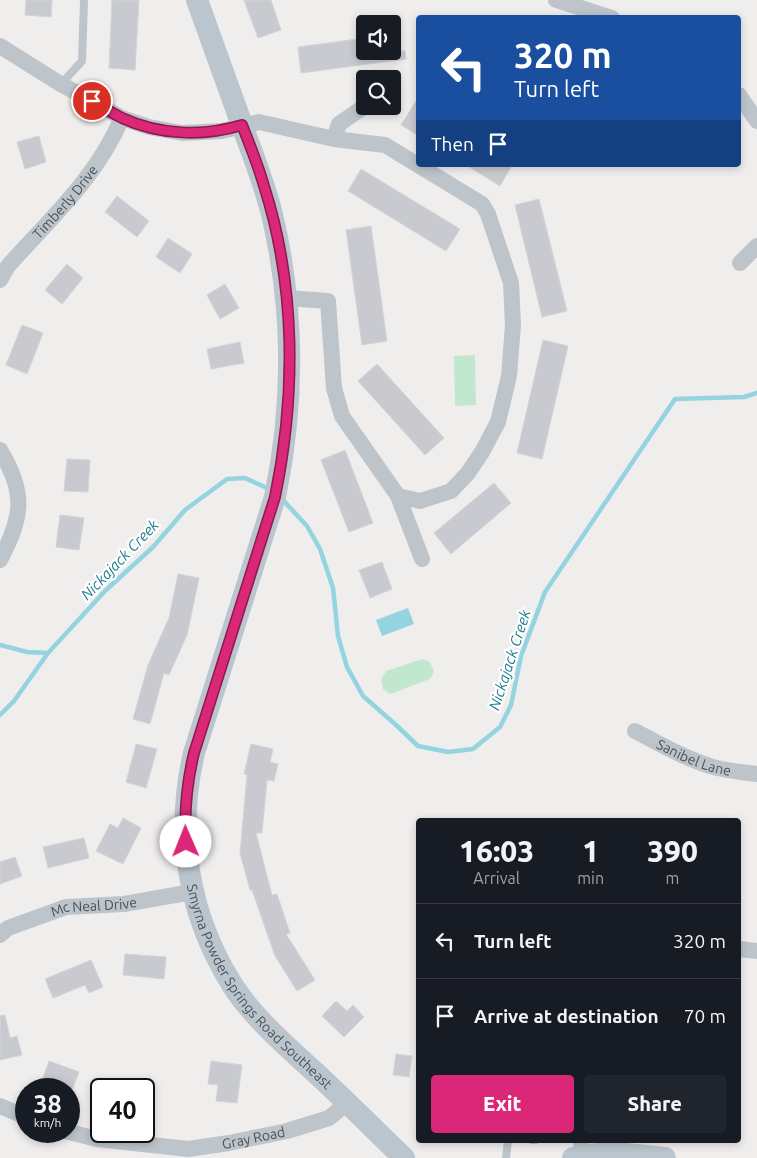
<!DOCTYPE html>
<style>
:root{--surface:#171b24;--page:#20242c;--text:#f1f3f6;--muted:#9ea1a6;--line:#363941;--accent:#db2777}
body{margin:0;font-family:Ubuntu,sans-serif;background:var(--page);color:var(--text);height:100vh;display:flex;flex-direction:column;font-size:19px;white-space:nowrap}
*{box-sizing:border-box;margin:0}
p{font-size:16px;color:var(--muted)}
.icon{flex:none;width:28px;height:28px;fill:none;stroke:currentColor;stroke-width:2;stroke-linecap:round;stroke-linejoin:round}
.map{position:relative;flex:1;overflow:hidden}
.panel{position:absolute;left:416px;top:818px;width:325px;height:325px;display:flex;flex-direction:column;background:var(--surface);border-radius:5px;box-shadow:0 2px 8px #0003}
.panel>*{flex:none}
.guide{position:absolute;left:416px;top:15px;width:325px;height:152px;border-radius:5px;box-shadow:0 2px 8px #0003;background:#1a4fa0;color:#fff;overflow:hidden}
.tools{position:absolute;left:356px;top:15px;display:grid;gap:10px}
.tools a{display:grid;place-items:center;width:45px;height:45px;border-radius:5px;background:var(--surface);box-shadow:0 2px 8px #0003;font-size:25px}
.speed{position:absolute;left:15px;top:1078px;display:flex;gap:10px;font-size:25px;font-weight:700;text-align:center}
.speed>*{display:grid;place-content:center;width:65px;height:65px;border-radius:50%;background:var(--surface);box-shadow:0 2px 8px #0003;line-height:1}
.speed small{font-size:12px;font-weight:400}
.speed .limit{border:2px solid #111;border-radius:8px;background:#fff;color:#111}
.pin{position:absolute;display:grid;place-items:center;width:42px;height:42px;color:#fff;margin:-21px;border:2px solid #fff;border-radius:50%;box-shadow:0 1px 5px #0007}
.me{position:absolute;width:55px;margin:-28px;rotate:359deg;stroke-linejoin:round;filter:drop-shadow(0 0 4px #0008)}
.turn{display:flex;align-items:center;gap:18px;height:105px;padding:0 15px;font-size:22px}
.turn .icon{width:65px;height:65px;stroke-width:2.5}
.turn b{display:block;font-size:35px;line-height:42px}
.then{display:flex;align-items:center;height:48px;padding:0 15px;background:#0003;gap:10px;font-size:19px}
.eta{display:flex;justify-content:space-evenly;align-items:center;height:85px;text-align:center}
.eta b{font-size:30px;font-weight:800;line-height:35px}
.button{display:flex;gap:10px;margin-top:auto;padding:10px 15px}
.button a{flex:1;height:58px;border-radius:5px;background:var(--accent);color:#fff;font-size:20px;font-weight:800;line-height:58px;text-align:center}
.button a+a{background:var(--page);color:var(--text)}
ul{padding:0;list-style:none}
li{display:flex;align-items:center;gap:15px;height:75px;padding:0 15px;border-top:1px solid var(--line)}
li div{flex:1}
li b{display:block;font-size:19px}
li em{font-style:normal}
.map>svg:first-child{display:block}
.green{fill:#c1e8ce}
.water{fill:#93d4e0}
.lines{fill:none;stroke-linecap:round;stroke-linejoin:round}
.stream{stroke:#93d4e0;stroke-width:4.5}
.building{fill:#c9cacf;stroke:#d2d4d8}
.lane{stroke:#bdc5cb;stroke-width:8}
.street{stroke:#bdc5cb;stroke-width:16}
.secondary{stroke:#bbc5cd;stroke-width:22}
.route-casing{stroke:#8e194d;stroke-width:12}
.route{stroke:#db2777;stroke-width:9}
.labels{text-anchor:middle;stroke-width:4.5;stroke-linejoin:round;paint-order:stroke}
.street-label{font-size:14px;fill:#485158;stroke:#fff}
.water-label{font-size:15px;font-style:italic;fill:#1d7c8e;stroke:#fff}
</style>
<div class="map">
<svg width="757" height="1158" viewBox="0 0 757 1158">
<rect width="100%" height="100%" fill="#f0eded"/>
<g class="green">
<polygon points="475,355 476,405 455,406 454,356"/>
<polygon points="422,659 430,662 434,672 430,679 390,694 383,689 381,680 386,671"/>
</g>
<polygon class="water" points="408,608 414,624 382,636 376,620"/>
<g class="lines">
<g class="stream">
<polyline points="281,498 307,526 320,549 333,588 338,636 347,667 363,696 395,724 418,746 448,752 473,749 500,727 511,705 521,656 545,592 675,399 744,397 757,393"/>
<polyline points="0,645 27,652 48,653"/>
<polyline points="0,715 14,701 48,653 105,591 153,547 185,510 227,479 245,478 269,489"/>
</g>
</g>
<g class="building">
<polygon points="26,0 52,0 51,17 25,15"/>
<polygon points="112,0 139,0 135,70 109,68"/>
<polygon points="244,0 271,0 281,30 258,38"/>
<polygon points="365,38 365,51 405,51 406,59 301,73 298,47"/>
<polygon points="419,96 419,136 401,125"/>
<polygon points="39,136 46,162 25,169 17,142"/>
<polygon points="466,165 512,165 500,186"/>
<polygon points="361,169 460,229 446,251 348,191"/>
<polygon points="117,196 149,221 137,237 105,212"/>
<polygon points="539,199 567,311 542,317 515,205"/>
<polygon points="371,226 387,341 362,345 346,230"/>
<polygon points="168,238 192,254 180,273 156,257"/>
<polygon points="67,264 83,278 62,304 45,290"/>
<polygon points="225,284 239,308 220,319 207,295"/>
<polygon points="22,325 43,333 27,374 6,365"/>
<polygon points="543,340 568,346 542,459 517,453"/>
<polygon points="240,342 244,363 211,369 207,349"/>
<polygon points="377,364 444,438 425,455 358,381"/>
<polygon points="345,450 373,523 349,532 321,460"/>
<polygon points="67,459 90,460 88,492 64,491"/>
<polygon points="494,483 511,503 451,554 434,533"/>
<polygon points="60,515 84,518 79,550 56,547"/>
<polygon points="382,562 392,589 370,598 359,570"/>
<polygon points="178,574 199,578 187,635 169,675 164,673 150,724 133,719 148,665 169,618"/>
<polygon points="136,744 157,749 146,788 126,782"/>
<polygon points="251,744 273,749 270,762 278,764 274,781 267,780 262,833 256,833 272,895 277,894 290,933 286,934 315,980 297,991 275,956 252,890 250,890 240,853 247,775 244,774"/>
<polygon points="123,818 141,828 123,864 96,851 110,824 118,828"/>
<polygon points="84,838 89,858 48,868 43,847"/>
<polygon points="15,857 22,876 0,884 0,862"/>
<polygon points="125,954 166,957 164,979 123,975"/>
<polygon points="91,960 103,987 89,993 85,985 53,998 45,979"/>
<polygon points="336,1001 347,1011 353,1005 364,1017 344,1037 322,1016"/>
<polygon points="5,1015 10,1038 17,1036 22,1055 0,1060 0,1016"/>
<polygon points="396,1054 412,1056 409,1077 393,1075"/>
<polygon points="49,1061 79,1072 71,1093 69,1092 69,1089 61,1089 42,1081"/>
<polygon points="211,1061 242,1065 237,1103 216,1101 218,1085 208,1084"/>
</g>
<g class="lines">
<g class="lane">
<polyline points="61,84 82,61 84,0"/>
<polyline points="532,1140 536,1140"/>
<polyline points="506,1158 508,1140"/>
</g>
<g class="street">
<polyline points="556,0 612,18"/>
<polyline points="0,46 59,83 122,118 149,127 182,133 222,131 259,122 334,139 385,145 482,204 488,214 511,283 513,325 509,376 498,422 482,452 468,473 451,491 420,501 398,496 342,416 334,388 328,301 287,298"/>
<polyline points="739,95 757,121"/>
<polyline points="334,139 339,124 365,106"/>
<polyline points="740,263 757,246"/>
<path id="s1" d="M0 280 8 266C51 218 96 178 122 118"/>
<path d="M0 450C26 493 23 516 0 560"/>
<polyline points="398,496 422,559"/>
<path id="s2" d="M635 731C660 744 684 758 710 766 725 771 742 772 757 774"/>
<path id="s3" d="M0 935 8 928 66 907 124 904 192 892"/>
<polyline points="739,949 757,951"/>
<polyline points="0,1106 26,1117"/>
<path id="s4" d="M65 1131 97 1139 188 1149 229 1143 287 1131 329 1118 347 1103"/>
<polyline points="581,1140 582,1155"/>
</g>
<g class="secondary">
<path id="s5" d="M197 0C212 42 227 83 242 125 253 156 266 187 273 219 294 310 294 405 275 497L194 753C175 834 188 915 233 986 255 1020 289 1048 319 1076 348 1103 376 1131 404 1158"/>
<polyline points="573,1158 607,1152 665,1158"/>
</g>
</g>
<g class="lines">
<defs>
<path id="route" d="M92 101C102 107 112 113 122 118 159 135 203 137 242 125 250 145 258 165 264 186 296 286 296 395 275 497L194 753C187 782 184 811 186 842"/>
</defs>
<use href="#route" class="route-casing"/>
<use href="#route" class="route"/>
</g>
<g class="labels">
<g class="street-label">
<text dy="5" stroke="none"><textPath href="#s1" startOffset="102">Timberly Drive</textPath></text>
<text dy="5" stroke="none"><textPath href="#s2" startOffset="65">Sanibel Lane</textPath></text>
<text dy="5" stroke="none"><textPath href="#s3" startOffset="100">Mc Neal Drive</textPath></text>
<text dy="5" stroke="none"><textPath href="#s5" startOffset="1038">Smyrna Powder Springs Road Southeast</textPath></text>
<text dy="5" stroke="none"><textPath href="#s4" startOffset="191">Gray Road</textPath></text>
</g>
<g class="water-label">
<text transform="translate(120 560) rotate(-46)" y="5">Nickajack Creek</text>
<text transform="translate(510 660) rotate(-72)" y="5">Nickajack Creek</text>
</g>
</g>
</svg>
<div class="tools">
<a><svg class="icon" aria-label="sound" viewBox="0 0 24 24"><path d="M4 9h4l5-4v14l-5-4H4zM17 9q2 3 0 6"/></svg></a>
<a><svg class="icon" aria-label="search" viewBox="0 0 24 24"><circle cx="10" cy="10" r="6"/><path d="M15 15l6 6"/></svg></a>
</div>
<div class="speed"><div>38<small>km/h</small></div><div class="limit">40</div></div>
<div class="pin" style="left:92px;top:101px;background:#d93025"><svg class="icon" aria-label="arrive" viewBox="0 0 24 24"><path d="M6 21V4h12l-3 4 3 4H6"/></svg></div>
<svg class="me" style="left:186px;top:842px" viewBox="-20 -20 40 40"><circle r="19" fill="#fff"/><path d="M0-13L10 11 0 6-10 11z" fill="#db2777"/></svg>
<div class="guide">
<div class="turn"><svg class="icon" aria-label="left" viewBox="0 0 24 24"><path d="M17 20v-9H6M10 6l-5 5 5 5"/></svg><div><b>320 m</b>Turn left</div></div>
<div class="then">Then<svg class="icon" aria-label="arrive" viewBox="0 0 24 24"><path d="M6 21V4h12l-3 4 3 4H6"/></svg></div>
</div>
<section class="panel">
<div class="eta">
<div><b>16:03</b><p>Arrival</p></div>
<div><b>1</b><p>min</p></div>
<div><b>390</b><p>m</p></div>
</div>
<ul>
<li><svg class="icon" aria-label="left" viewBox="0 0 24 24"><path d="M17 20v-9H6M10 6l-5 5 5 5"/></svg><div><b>Turn left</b></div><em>320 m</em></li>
<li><svg class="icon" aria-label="arrive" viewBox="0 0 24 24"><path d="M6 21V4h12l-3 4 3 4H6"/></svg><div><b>Arrive at destination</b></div><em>70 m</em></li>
</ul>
<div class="button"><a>Exit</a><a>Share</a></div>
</section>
</div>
